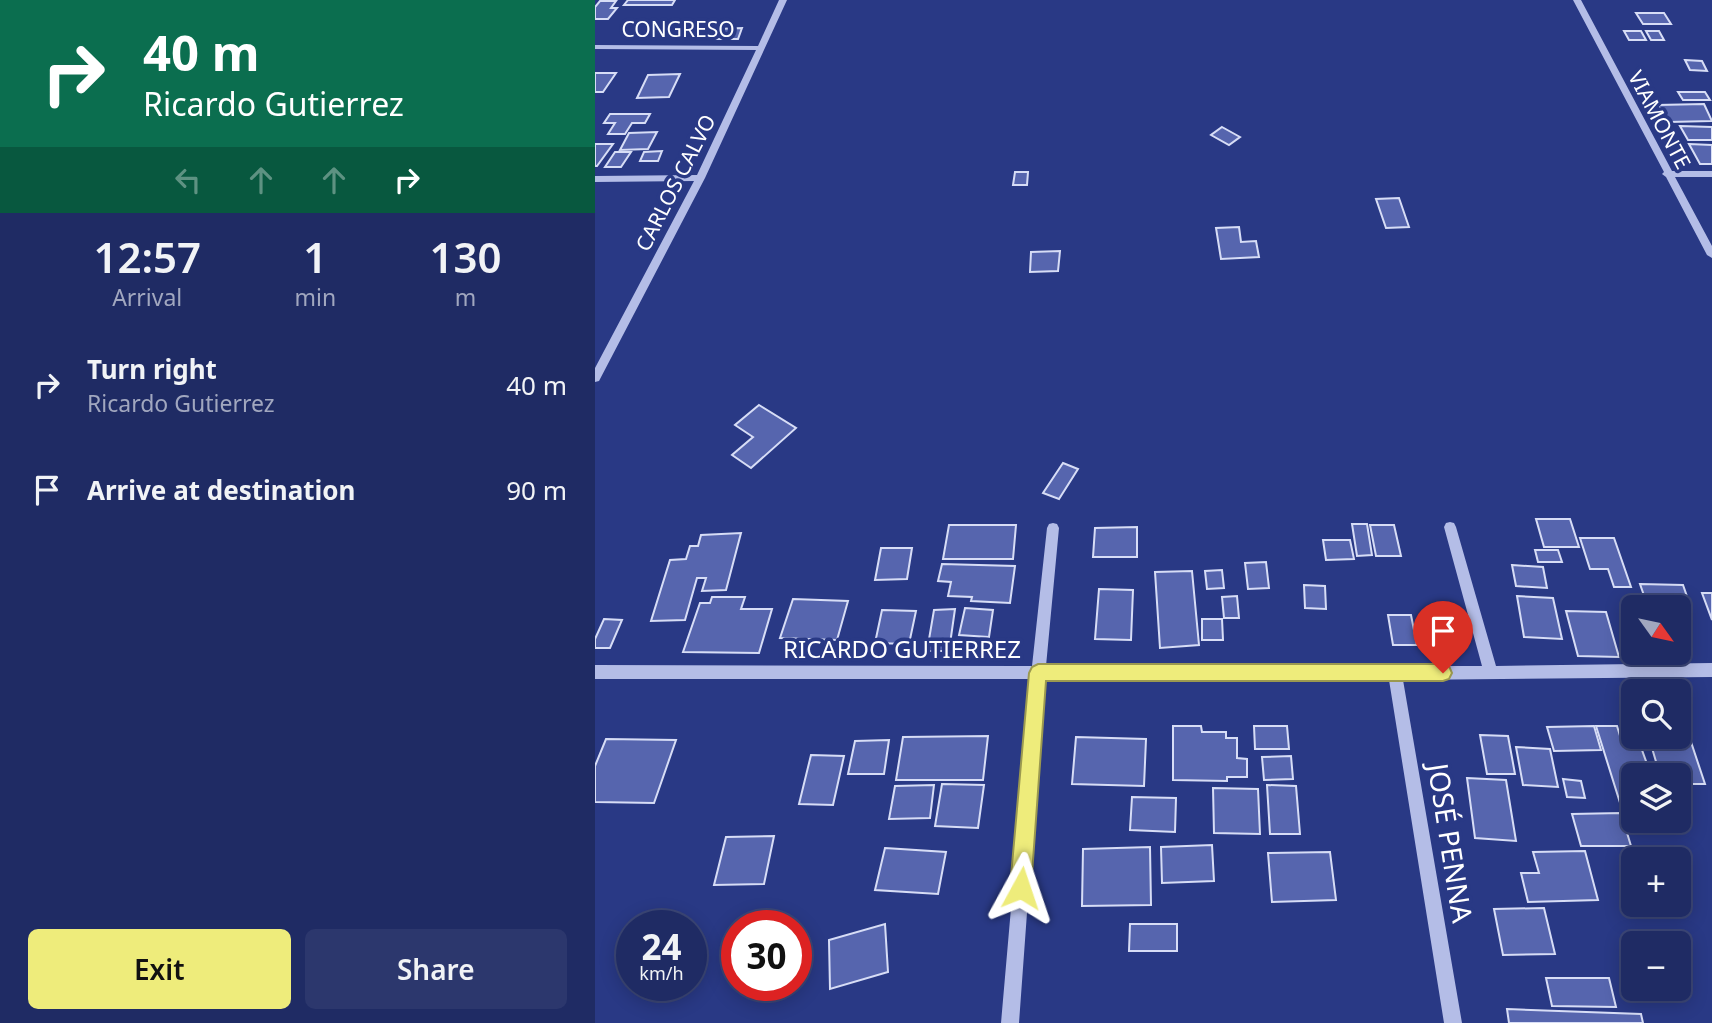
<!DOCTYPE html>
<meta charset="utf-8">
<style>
:root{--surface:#1f2b64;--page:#2c376d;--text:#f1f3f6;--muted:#a1a7bf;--line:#3c4778;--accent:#eeec7b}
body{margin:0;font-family:"Noto Sans",sans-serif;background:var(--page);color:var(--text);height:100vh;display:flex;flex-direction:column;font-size:26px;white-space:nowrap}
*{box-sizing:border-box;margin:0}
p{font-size:23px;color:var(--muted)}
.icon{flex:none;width:38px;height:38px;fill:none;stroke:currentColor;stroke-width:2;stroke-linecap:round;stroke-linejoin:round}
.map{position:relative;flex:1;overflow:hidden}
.panel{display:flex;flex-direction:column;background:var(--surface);width:595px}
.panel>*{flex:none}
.banner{background:#0b6e4f;color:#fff;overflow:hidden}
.needle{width:46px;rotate:123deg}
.controls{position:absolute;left:1026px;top:595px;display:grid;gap:14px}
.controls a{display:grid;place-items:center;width:70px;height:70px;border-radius:10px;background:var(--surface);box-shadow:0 4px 18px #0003,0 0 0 2px var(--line);font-size:35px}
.speed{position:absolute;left:21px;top:910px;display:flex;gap:14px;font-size:35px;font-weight:700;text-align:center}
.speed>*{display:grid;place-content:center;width:91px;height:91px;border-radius:50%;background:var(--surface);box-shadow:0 4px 18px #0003,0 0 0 2px var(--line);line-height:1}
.speed small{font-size:18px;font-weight:400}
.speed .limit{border:10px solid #d22;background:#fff;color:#111}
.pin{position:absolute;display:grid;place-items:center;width:60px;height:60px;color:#fff;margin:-72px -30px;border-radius:50% 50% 50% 0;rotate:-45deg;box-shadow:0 0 7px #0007}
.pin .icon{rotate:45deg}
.me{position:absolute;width:77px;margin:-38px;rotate:5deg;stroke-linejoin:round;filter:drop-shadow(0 0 5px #0008)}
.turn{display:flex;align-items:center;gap:24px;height:147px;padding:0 28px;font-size:32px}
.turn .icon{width:91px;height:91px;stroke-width:2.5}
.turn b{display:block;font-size:49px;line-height:60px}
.lanes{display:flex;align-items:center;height:66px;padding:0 28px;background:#0003;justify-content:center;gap:35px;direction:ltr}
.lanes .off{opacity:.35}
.eta{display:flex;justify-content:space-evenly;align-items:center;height:119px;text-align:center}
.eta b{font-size:42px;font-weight:600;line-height:49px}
.action{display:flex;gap:14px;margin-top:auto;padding:14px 28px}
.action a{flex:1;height:80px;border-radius:10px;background:var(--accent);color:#111;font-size:28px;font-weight:600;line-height:80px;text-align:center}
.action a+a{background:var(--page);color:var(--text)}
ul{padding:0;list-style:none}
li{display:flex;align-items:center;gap:21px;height:105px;padding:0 28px}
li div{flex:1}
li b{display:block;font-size:26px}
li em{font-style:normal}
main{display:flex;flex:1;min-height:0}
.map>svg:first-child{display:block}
.building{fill:#5665ae;stroke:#d7ddf6;stroke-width:2}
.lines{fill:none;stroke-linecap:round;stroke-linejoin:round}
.minor{fill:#b4bde7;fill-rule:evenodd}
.route{fill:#eeec7b;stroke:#9b9950;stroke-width:2}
.labels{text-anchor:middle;stroke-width:7;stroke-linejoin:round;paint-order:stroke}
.far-street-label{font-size:21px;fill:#fff;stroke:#293985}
.street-label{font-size:24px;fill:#fff;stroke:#293985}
.near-street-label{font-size:28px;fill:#fff;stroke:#293985}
</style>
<main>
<section class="panel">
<div class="banner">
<div class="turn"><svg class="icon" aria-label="right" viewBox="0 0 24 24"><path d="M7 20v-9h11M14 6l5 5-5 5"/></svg><div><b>40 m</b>Ricardo Gutierrez</div></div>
<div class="lanes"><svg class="icon off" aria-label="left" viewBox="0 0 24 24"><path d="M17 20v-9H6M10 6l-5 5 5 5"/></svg><svg class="icon off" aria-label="ahead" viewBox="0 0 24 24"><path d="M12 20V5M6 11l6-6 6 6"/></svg><svg class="icon off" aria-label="ahead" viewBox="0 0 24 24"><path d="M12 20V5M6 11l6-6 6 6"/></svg><svg class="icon" aria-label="right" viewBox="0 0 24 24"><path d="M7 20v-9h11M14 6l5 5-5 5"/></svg></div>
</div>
<div class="eta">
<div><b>12:57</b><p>Arrival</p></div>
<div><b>1</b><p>min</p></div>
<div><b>130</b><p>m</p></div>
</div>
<ul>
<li><svg class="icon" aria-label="right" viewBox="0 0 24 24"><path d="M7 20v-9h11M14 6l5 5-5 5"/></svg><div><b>Turn right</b><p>Ricardo Gutierrez</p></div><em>40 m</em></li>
<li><svg class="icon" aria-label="arrive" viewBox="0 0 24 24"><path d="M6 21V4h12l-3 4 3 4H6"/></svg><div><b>Arrive at destination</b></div><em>90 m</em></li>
</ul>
<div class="action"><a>Exit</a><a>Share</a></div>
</section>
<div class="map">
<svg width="1117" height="1023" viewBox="0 0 1117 1023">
<rect width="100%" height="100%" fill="#293985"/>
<g class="building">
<polygon points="33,0 80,0 77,5 29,5"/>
<polygon points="5,1 21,1 16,8 22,8 13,19 0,19 0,7"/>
<polygon points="1041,13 1069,13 1076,24 1048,24"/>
<polygon points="147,28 143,39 117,39 122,29"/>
<polygon points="1029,31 1046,31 1051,40 1034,40"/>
<polygon points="1051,31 1064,31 1069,40 1056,40"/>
<polygon points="1090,60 1107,61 1112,71 1095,70"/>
<polygon points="0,73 21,73 8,92 0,92"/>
<polygon points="85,74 74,97 42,98 53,75"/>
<polygon points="1083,92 1110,92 1115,100 1088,100"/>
<polygon points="1109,104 1117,121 1074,122 1063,105"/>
<polygon points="15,114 55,114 50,123 37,123 30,134 13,134 20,123 9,123"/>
<polygon points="1085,126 1117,127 1117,140 1093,140"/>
<polygon points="627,127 645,137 634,145 616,135"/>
<polygon points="62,132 53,149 25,150 34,133"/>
<polygon points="0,144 18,144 2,166 0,166"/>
<polygon points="1094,144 1117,145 1117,164 1105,164"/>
<polygon points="67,151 63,161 45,161 49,152"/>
<polygon points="20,152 36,152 26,167 10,167"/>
<polygon points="420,172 433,172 432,185 418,185"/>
<polygon points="804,198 814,227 791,228 781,199"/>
<polygon points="644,227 646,242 661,241 664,257 626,259 621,228"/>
<polygon points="465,251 463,271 435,272 436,252"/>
<polygon points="164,405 201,428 156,468 137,455 158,437 140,425"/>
<polygon points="468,463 483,469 464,499 448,493"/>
<polygon points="941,519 975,519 984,547 949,547"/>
<polygon points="757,524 772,524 777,555 762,556"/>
<polygon points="354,525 421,525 418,559 348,559"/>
<polygon points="775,525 799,525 806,556 781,556"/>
<polygon points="542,527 542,557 498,557 500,528"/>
<polygon points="146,533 131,590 107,591 111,578 102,578 90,620 56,621 75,560 91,559 95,546 103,546 106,535"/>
<polygon points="985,538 1019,538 1036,587 1019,587 1013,569 995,569"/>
<polygon points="728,540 755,540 759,559 731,560"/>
<polygon points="286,548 317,548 312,579 280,580"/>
<polygon points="940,550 963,550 967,562 943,562"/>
<polygon points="671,562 674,588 653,589 650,563"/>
<polygon points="347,564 420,566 415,603 376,601 377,597 353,596 356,582 343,581"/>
<polygon points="917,565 948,567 952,588 921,586"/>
<polygon points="627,570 629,588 612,589 610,571"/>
<polygon points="597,571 604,645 565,648 560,572"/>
<polygon points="1045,584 1088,585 1096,608 1053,607"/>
<polygon points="709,585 730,586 731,609 710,608"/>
<polygon points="504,589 538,590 536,640 500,639"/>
<polygon points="1107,593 1117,593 1117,620"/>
<polygon points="642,596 644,618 629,618 627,597"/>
<polygon points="922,596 958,598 967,639 929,637"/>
<polygon points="117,597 150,597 146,609 177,609 164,653 88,652 105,603 115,603"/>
<polygon points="198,599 253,601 242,640 185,638"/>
<polygon points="370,608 398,610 394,637 364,635"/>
<polygon points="360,609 354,651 332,651 339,610"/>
<polygon points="287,610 321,611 314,644 280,643"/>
<polygon points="971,611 1011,612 1024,657 983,656"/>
<polygon points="793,615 816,615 822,645 798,645"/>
<polygon points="9,619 27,620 15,648 0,648 0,639"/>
<polygon points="607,619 627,619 628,640 607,640"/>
<polygon points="578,726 606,726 607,732 631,732 631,738 642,738 642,758 652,759 652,777 632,777 632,781 578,780"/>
<polygon points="659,726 692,726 694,749 660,749"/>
<polygon points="999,726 1006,750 959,751 952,727"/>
<polygon points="1001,726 1022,726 1026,739 1043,739 1056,775 1038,775 1038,805 1026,806"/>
<polygon points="885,735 913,736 920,774 892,774"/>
<polygon points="393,736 388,780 301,780 308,737"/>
<polygon points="481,737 551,739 549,786 477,784"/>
<polygon points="1054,738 1095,739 1110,784 1083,784 1083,775 1065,775"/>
<polygon points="11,739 81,740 59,803 0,802 0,766"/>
<polygon points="294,740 289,774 253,774 260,741"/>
<polygon points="921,747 955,749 963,787 928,785"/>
<polygon points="216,755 249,756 238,805 204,804"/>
<polygon points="696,756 698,779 669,780 667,757"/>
<polygon points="872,778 911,780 921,841 880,838"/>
<polygon points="968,779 986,781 990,798 972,797"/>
<polygon points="347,784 389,785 383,828 340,826"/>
<polygon points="339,785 335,818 294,819 300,786"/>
<polygon points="672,785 701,786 705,834 675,834"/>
<polygon points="618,788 663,789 665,834 619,833"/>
<polygon points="537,797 581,798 580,832 535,830"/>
<polygon points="1026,813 1036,846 986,846 977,814"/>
<polygon points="179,836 169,884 119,885 131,837"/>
<polygon points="617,845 619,881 567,883 566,847"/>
<polygon points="555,847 556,905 487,906 488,849"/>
<polygon points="290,848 351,852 343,894 280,890"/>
<polygon points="990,851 1003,900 933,902 926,873 944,873 938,852"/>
<polygon points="735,852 741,900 677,902 673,853"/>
<polygon points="949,908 960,954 908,955 899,909"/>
<polygon points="290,924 293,972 235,989 234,940"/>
<polygon points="535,924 582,924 582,951 534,951"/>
<polygon points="951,978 1014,978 1021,1007 957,1006"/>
<polygon points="912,1009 1046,1014 1048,1023 914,1023"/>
</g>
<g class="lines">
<g class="minor">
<polygon points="184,0 192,0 110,178 4,381 0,382 0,368 99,181 0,182 0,176 102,175 161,50 0,49 0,45 163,46"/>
<polygon points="978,0 986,0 1077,171 1117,171 1117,177 1080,177 1117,246 1117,258 1112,255 1071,177 1067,174 1069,172"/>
<polygon points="855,522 859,523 861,527 901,666 1117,663 1117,677 808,680 867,1023 849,1023 794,680 449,679 424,1023 406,1023 436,679 0,679 0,665 437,666 452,528 454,524 458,523 462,524 464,528 451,666 887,666 849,527 851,523"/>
</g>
</g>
<polygon class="route" points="443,664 848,664 854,666 857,673 854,679 848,681 451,681 436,888 433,896 426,899 418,896 415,888 434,673 437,667"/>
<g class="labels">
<g class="far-street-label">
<text x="83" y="37">CONGRESO</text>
<text transform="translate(1064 120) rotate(62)" y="7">VIAMONTE</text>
<text transform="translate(81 183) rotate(-63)" y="7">CARLOS CALVO</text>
</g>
<g class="street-label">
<text x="307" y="658">RICARDO GUTIERREZ</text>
</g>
<g class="near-street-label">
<text transform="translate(855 843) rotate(81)" y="10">JOSÉ PENNA</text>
</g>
</g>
</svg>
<div class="controls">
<a><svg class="needle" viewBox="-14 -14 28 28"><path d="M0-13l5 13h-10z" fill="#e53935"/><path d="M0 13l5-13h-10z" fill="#a1a7bf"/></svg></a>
<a><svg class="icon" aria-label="search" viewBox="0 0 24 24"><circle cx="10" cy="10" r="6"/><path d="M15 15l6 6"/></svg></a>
<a><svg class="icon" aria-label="layers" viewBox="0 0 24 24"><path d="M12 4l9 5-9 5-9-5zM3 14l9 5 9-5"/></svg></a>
<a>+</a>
<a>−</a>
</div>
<div class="speed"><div>24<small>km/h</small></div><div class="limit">30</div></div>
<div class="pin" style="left:848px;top:673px;background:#d93025"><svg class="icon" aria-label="arrive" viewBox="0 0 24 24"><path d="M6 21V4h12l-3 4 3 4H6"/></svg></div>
<svg class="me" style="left:426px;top:888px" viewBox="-20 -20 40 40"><path d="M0-17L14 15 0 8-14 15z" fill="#eeec7b" stroke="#fff" stroke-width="4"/></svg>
</div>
</main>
